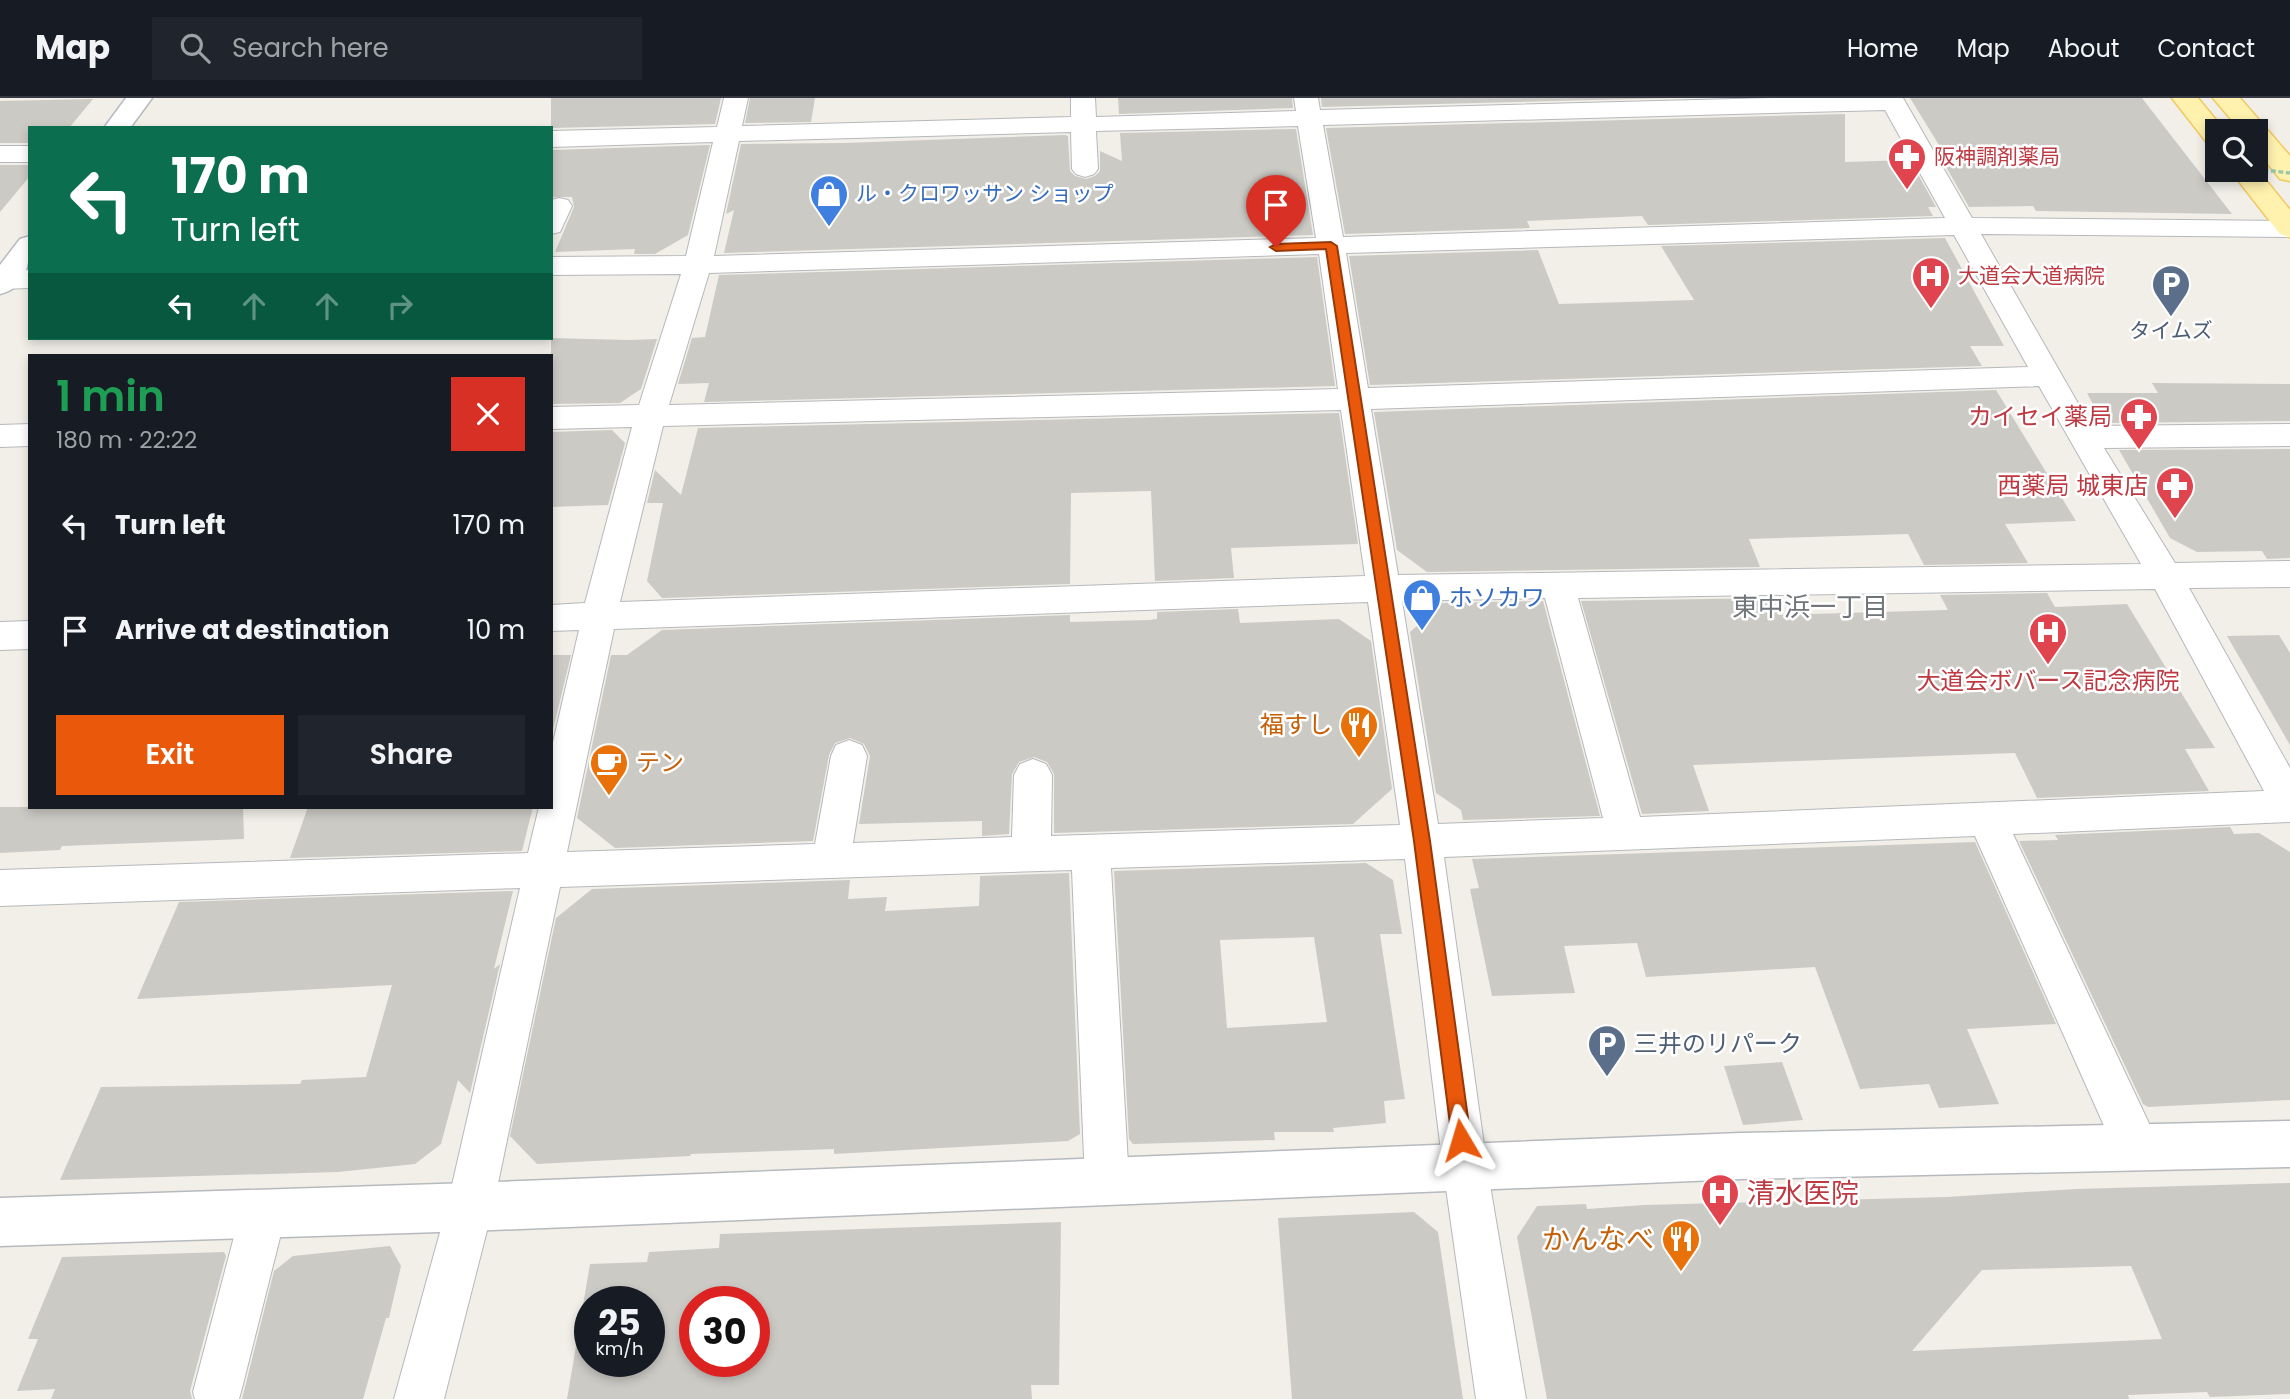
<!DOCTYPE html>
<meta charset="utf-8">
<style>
:root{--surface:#171b24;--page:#20242c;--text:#f1f3f6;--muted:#9ea1a6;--line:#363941;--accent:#ea580c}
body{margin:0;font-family:Poppins,"Noto Sans JP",sans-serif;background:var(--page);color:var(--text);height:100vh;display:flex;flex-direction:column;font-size:26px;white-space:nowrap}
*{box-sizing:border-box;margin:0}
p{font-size:23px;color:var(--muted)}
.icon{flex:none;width:38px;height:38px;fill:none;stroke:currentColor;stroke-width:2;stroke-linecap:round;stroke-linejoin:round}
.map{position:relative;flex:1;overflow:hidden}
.panel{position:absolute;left:28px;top:256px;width:525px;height:455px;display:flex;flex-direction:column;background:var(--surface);border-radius:0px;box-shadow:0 4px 10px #0003}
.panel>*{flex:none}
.guide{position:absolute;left:28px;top:28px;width:525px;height:214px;border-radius:0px;box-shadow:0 4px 10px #0003;background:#0b6e4f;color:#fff;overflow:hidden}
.tools{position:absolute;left:2205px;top:21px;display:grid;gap:14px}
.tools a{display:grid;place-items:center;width:63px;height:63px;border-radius:0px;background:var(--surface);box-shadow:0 4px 10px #0003;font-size:35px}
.speed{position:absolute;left:574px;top:1188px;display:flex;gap:14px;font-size:35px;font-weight:700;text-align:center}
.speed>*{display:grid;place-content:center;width:91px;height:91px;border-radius:50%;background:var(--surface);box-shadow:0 4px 10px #0003;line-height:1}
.speed small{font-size:18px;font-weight:400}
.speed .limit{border:10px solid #d22;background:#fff;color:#111}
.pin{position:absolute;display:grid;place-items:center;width:60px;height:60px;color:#fff;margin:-72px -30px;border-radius:50% 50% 50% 0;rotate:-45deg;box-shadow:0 0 7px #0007}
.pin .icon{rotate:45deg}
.me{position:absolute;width:77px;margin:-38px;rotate:353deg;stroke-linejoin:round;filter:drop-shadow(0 0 5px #0008)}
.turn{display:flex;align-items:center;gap:24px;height:147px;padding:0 28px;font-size:32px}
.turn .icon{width:91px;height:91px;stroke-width:2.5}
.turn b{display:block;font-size:49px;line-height:60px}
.lanes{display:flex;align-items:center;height:66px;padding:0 28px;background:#0003;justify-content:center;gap:35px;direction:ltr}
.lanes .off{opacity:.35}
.round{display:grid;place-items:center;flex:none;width:74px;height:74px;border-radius:0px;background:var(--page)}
.overview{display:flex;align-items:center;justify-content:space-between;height:119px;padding:0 28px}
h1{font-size:42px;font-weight:600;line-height:52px;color:#1e9e55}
.button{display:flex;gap:14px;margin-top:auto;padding:14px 28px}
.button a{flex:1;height:80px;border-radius:0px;background:var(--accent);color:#fff;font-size:28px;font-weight:600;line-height:80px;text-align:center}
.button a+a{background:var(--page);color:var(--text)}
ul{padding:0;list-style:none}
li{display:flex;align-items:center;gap:21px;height:105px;padding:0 28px}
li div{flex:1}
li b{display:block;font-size:26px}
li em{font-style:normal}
header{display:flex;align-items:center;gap:42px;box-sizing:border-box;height:98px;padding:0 35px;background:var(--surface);border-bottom:2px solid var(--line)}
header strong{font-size:33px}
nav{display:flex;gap:38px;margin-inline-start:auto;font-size:24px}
.search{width:490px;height:63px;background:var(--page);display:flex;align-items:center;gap:18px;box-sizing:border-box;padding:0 24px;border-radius:0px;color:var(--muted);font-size:26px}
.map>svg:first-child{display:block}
.building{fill:#cccac5;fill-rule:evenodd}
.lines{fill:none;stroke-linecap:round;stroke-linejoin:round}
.street-casing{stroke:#b5b8bc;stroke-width:2}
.secondary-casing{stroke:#b6babf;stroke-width:3}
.primary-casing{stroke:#f2c960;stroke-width:3}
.street{fill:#fff;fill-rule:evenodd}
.secondary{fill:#fff;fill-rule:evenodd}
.primary{fill:#fff2af;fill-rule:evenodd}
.path-bridge{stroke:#9cc7a9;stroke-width:3.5;stroke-dasharray:5 2.5;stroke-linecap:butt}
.route{fill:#ea580c;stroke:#983908;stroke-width:2}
.labels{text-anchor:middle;stroke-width:5;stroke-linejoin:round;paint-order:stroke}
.far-health-label{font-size:21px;fill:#be3a42;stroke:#fff;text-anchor:start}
.far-shop-label{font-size:21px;fill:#366cbe;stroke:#fff;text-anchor:start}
.far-service-label{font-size:21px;fill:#4e5e75;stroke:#fff}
.health-label{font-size:24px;fill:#be3a42;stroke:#fff;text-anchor:end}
.shop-label{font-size:24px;fill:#366cbe;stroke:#fff;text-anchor:start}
.food-label{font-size:24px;fill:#c56008;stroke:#fff;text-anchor:end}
.service-label{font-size:24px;fill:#4e5e75;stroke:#fff;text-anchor:start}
.neighbourhood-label{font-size:26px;fill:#70757a;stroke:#fff}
.near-health-label{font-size:28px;fill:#be3a42;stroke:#fff;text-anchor:start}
.near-food-label{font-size:28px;fill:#c56008;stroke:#fff;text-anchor:end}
</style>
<header>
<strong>Map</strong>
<div class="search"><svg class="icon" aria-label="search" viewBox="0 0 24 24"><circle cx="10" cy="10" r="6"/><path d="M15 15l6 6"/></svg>Search here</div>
<nav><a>Home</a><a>Map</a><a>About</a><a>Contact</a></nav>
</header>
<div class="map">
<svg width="2290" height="1301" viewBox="0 0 2290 1301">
<rect width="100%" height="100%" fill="#f1efe8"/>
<g class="building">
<polygon points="551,0 721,0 715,26 551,30"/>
<polygon points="750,0 815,0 811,24 745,25"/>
<polygon points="1118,0 1292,0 1293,10 1119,16"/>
<polygon points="1321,0 1673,0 1322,9"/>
<polygon points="1910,0 2142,0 2232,116 2036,113 2033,108 1969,109 1941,60 1947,60"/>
<polygon points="93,1 69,30 30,30 30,45 0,45 0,3"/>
<polygon points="1845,16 1845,64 1910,62 1936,109 1928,109 1933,118 1648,127 1642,118 1527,123 1530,130 1345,136 1326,30"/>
<polygon points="1296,31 1313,137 724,155 734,112 726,116 741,46 844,45 1065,37 1068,38 1070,73 1075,78 1086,81 1095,78 1100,73 1100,53 1122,63 1120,35"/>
<polygon points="710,47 688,137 655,156 634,156 635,151 555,154 574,109 572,99 551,99 551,52"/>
<polygon points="0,67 30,67 30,78 0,114"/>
<polygon points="1945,140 2004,248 1970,248 1982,268 1370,287 1349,158 1538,152 1559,206 1694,202 1661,148"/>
<polygon points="1317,159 1335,288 704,304 709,285 678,286 692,240 705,239 719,177"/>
<polygon points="551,240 629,242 657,241 641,291 620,305 551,306"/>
<polygon points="2152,285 2290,286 2290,323 2103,325 2087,295 2158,295"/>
<polygon points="1996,292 2076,423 2005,426 2028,465 1924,467 1908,436 1749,441 1760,469 1427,474 1397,452 1374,314"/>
<polygon points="1339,315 1358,446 1231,450 1234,480 1155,483 1151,393 1071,395 1070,486 662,500 647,483 663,405 647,405 655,372 681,397 698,330"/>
<polygon points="612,332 625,345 608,407 551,409 551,334"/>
<polygon points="2290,351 2290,460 2267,461 2262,453 2197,454 2170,440 2119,352"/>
<polygon points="2047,495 2055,509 2127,506 2215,650 2185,651 2209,693 2037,700 2015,655 1693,667 1709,713 1642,716 1581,503 1771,500 1778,517 1948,512 1940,497"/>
<polygon points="1543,503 1600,718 1463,722 1461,712 1436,695 1410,534 1442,505"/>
<polygon points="1238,511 1240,525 1339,521 1371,543 1392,691 1353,726 1054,735 1054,676 1047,664 1034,659 1019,664 1012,676 1009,736 982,738 982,723 859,726 870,658 864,646 850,640 835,645 829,657 813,743 615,750 577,720 611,557 627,557 662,532 1070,517 1070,524 1149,522 1157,521 1157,514"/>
<polygon points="2279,537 2290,555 2290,647 2227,538"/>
<polygon points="551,557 571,557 551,640"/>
<polygon points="0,709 243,709 244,741 62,748 60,752 0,755"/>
<polygon points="308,709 533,709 522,753 290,760"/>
<polygon points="2230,729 2234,736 2259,735 2290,754 2290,1002 2148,1009 2143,1006 2019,743 2058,742 2055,737"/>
<polygon points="1975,744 2056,926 1967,931 1999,1006 1939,1010 1929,986 1860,991 1815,869 1646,879 1637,845 1564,848 1575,895 1492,898 1470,791 1479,790 1472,761"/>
<path d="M1366 765 1393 782 1402 836H1380L1405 1001 1384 1003 1386 1025 1333 1030 1334 1034H1274L1275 1042 1133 1046 1129 1041 1114 773ZM1314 839 1327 924 1227 930 1220 842Z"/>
<polygon points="1069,775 1080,1036 1068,1043 834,1056 834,1051 691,1056 690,1058 537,1066 510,1038 556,820 592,791 850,782 848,801 887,799 885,813 979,808 980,778"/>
<polygon points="513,793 494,871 500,866 470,995 458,982 441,1046 415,1066 338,1074 60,1082 101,989 300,986 302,982 366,979 392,887 137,901 179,804"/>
<polygon points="1782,964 1803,1022 1743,1027 1724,968"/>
<path d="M2290 1085V1296L2210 1299 2207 1294 2128 1297 2129 1301H1547L1517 1139 1537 1108 1586 1106 1587 1111 1644 1107 1946 1099 2076 1091ZM2131 1168 2162 1241 1912 1253 1982 1172Z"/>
<polygon points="1414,1114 1438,1134 1463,1301 1292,1301 1278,1120"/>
<path d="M1061 1124 1059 1287H1031L1032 1301H567L590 1166 647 1164 649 1154 719 1150 720 1136ZM590 1204H649V1264H590ZM695 1204H754V1264H695Z"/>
<polygon points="390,1148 401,1168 389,1220 386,1220 363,1301 242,1301 274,1173 293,1158"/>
<polygon points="224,1154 226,1158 190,1293 192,1301 51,1301 55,1291 17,1293 38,1241 28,1241 62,1159"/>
</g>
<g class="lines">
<defs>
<g id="street">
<path d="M724 0H748L742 28 1071 19V0H1095L1096 19 1296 13 1294 0H1318L1320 12 1772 0H1903L1972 120 2290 123V139L1981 136 2091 328 2290 326V348L2104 350 2175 465 2290 463V489L2189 490 2290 670V724L2013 736 2153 1034 2159 1050 2153 1066 2137 1072 2121 1066 1975 738 1444 759 1487 1069 1526 1301H1476L1443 1069 1405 761 1111 770 1129 1083 1123 1099 1107 1105 1091 1099 1085 1083 1072 772 560 789 493 1109 444 1301H394L447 1109 520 790 0 808V772L528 755 539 709H551V653L579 532 551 533V507L585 505 632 329 551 331V309L639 307 681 176 551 177V159L686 158 713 44 551 49V33L717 29ZM1885 12 1945 120 1343 139 1323 27ZM1298 28 1316 140 714 158 739 43 1071 34 1072 71 1076 76 1085 79 1094 76 1098 71 1096 33ZM1954 137 2028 269 1368 290 1346 155ZM1319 156 1338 291 669 307 709 175ZM2039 288 2141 466 1398 477 1371 311ZM1341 312 1365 478 620 504 663 328ZM2155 491 2264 693 1640 719 1578 500ZM1545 500 1603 720 1438 726 1402 503ZM1368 504 1400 727 1051 738 1052 677 1046 666 1033 661 1020 666 1014 677 1012 739 853 745 867 658 862 647 849 642 836 647 831 658 815 746 567 754 614 531Z"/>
<rect x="0" y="48" width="30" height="16"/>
<polygon points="559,100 568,102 572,108 560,134 551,136 551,102"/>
<polygon points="30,172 30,190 0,191 0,173"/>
<polygon points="30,326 30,348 0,349 0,327"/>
<polygon points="30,523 30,551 0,552 0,524"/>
<polygon points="263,1093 279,1100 286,1116 241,1294 239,1301 195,1301 193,1294 240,1116 247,1100"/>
</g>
<g id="secondary">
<polygon points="126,0 152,0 130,30 104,30"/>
<path d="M30 138C30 162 28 189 0 196V167L20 141Z"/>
<polygon points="2290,1023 2290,1069 1741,1081 470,1133 0,1148 0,1100 470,1085 1741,1035"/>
</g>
<g id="primary">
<polygon points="2172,0 2198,0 2225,33 2217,33 2217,48 2208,46"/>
<polygon points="2213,0 2240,0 2290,58 2290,83 2280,81 2256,51 2256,33 2241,33"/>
<polygon points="2256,70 2290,112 2290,139 2280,136 2230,72"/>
</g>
</defs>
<use href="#street" class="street-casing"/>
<use href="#secondary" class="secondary-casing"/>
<use href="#primary" class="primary-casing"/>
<use href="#street" class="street"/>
<use href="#secondary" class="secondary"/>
<use href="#primary" class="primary"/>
<polyline class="path-bridge" points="2256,71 2290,75"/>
</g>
<polygon class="route" points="1331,144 1337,148 1430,743 1471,1042 1468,1049 1461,1051 1454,1049 1452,1042 1414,743 1326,151 1276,153 1270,149 1276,146"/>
<defs>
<symbol id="pharmacy-pin" viewBox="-11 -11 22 30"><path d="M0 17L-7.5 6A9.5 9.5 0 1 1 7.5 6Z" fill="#e0444e" stroke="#fff"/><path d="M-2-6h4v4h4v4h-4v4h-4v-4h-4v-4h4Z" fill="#fff"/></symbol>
<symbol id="shop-pin" viewBox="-11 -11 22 30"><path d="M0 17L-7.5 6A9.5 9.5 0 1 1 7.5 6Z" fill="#3f7fe0" stroke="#fff"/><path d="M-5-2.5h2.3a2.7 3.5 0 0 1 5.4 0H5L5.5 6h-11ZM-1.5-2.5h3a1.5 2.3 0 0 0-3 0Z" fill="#fff"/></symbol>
<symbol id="hospital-pin" viewBox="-11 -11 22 30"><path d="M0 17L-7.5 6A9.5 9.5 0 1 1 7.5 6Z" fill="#e0444e" stroke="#fff"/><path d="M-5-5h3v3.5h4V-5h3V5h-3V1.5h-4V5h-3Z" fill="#fff"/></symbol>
<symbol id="parking-pin" viewBox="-11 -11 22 30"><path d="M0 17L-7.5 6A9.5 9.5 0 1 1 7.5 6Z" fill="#5c6f8a" stroke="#fff"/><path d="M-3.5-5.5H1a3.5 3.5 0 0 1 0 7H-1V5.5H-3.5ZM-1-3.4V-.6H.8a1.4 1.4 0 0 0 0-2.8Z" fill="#fff"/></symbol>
<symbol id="restaurant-pin" viewBox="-11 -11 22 30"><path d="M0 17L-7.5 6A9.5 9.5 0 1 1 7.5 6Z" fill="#e8710a" stroke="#fff"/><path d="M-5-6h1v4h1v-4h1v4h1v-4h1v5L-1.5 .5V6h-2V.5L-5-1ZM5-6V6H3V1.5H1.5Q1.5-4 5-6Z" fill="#fff"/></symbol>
<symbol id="cafe-pin" viewBox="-11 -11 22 30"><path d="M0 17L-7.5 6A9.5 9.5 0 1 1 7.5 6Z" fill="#e8710a" stroke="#fff"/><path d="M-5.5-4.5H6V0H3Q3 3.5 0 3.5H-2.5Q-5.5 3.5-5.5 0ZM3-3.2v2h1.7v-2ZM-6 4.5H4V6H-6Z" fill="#fff"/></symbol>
</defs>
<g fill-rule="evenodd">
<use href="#pharmacy-pin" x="1885" y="37" width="44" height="60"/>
<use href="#shop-pin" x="807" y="74" width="44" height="60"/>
<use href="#hospital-pin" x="1909" y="156" width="44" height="60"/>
<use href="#parking-pin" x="2149" y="164" width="44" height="60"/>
<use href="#pharmacy-pin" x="2117" y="297" width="44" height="60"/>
<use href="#pharmacy-pin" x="2153" y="366" width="44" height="60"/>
<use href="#shop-pin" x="1400" y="478" width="44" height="60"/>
<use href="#hospital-pin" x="2026" y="512" width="44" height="60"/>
<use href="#restaurant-pin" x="1337" y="605" width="44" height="60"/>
<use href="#cafe-pin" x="587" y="643" width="44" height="60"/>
<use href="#parking-pin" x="1585" y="924" width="44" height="60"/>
<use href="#hospital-pin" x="1698" y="1073" width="44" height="60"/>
<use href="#restaurant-pin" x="1659" y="1119" width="44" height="60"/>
</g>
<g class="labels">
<g class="far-health-label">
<text x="1934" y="66">阪神調剤薬局</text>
<text x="1958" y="185">大道会大道病院</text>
</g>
<g class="far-shop-label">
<text x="856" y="103">ル・クロワッサン ショップ</text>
</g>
<g class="far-service-label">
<text x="2171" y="240">タイムズ</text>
</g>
<g class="health-label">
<text x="2112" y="327">カイセイ薬局</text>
<text x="2148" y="396">西薬局 城東店</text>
<text x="2048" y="591" text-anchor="middle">大道会ボバース記念病院</text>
</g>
<g class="shop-label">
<text x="1449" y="508">ホソカワ</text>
</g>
<g class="food-label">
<text x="1332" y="635">福すし</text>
<text x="636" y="673" text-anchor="start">テン</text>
</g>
<g class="service-label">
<text x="1634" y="954">三井のリパーク</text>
</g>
<g class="neighbourhood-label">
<text x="1810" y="518">東中浜一丁目</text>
</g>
<g class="near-health-label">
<text x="1747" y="1105">清水医院</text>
</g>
<g class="near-food-label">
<text x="1654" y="1151">かんなべ</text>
</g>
</g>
</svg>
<div class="tools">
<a><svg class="icon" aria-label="search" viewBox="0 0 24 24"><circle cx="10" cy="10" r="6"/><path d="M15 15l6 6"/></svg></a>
</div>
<div class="speed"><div>25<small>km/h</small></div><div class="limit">30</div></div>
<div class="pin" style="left:1276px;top:149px;background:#d93025"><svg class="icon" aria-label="arrive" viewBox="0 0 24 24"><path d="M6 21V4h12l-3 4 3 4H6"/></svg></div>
<svg class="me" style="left:1461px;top:1042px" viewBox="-20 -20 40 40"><path d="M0-17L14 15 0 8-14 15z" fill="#ea580c" stroke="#fff" stroke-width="4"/></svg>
<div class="guide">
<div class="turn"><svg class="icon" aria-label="left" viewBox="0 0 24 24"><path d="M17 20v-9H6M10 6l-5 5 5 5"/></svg><div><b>170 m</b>Turn left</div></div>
<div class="lanes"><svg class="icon" aria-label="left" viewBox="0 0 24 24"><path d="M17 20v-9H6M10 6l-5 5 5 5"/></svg><svg class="icon off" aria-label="ahead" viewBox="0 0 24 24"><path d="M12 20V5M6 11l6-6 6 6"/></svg><svg class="icon off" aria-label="ahead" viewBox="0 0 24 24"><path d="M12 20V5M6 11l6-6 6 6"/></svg><svg class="icon off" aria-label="right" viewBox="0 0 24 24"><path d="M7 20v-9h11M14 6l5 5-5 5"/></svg></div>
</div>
<section class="panel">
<div class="overview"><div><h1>1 min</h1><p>180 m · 22:22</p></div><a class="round" style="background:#d93025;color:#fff"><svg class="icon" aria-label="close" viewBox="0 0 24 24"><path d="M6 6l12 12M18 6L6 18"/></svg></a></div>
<ul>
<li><svg class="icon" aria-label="left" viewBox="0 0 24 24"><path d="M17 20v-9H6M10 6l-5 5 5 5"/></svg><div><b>Turn left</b></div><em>170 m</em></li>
<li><svg class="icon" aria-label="arrive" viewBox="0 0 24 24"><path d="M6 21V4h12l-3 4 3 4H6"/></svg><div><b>Arrive at destination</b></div><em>10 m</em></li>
</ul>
<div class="button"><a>Exit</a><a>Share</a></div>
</section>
</div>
